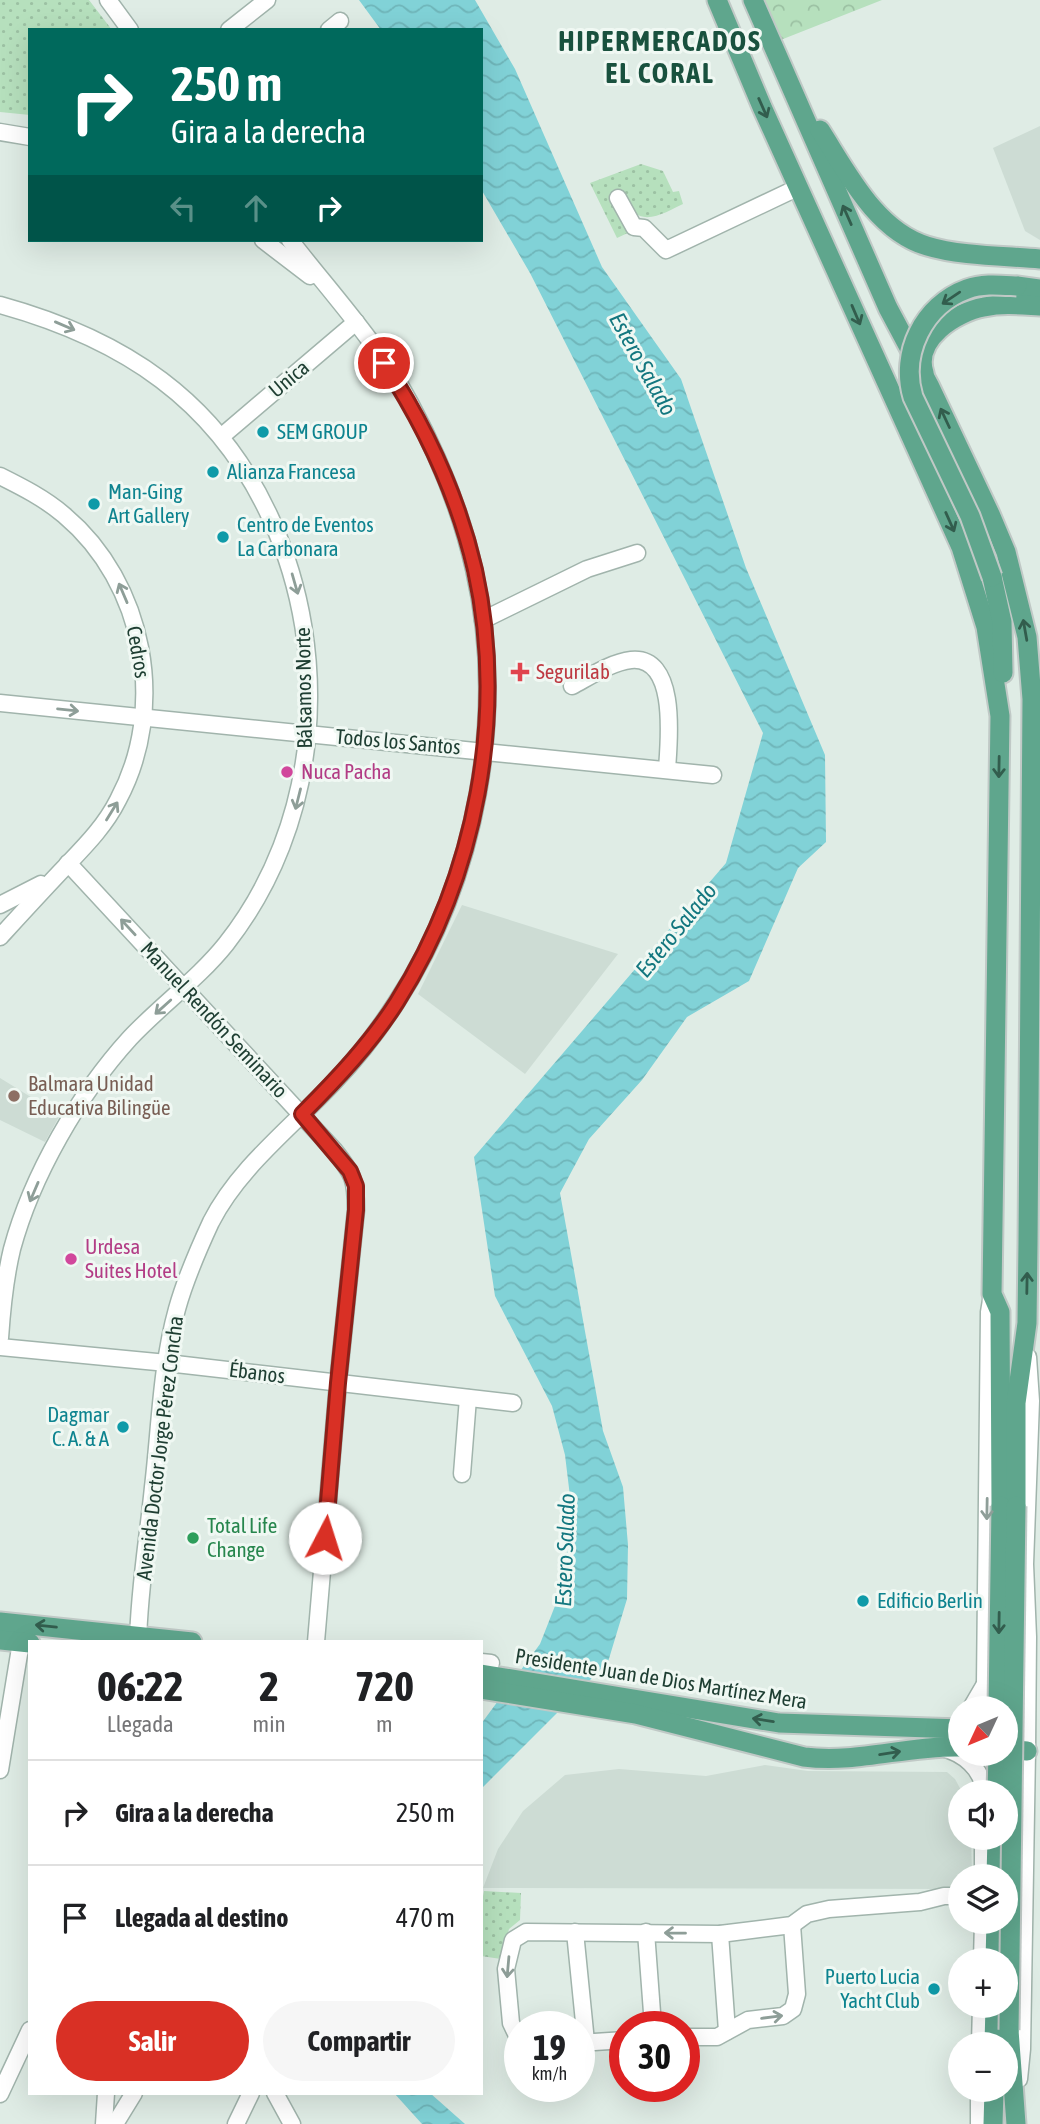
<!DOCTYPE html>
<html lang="es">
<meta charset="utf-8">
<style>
:root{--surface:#fff;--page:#f6f6f6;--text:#202124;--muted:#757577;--line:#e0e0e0;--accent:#d93025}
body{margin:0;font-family:"Asap Condensed",sans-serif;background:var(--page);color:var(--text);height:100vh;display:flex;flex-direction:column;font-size:26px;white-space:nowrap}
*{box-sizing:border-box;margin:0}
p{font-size:23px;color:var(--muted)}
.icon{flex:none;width:38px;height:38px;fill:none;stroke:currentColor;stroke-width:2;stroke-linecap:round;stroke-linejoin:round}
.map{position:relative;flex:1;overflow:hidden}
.side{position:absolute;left:28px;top:1640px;width:455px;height:455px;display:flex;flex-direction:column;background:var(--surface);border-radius:0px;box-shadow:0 7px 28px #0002}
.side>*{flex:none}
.top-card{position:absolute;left:28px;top:28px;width:455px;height:214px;border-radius:0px;box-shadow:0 7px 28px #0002;background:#00695c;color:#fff;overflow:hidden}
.needle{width:46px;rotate:226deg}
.buttons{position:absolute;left:948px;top:1696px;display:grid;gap:14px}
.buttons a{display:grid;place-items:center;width:70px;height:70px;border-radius:50%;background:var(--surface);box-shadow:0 7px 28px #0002;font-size:35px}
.speed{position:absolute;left:504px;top:2011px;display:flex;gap:14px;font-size:35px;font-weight:700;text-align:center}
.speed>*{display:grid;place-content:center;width:91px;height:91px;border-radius:50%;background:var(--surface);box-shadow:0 7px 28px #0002;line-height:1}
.speed small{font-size:18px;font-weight:400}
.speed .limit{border:10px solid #d22;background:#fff;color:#111}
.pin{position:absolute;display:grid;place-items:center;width:60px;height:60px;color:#fff;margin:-30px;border:4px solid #fff;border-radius:50%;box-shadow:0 2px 7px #0007}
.me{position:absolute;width:77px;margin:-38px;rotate:5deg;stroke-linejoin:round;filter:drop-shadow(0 0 5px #0008)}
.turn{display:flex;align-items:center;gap:24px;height:147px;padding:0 28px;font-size:32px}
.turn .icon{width:91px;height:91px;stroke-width:2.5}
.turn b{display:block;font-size:49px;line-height:60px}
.lanes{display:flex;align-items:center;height:66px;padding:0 28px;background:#0003;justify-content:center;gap:35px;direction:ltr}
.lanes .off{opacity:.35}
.eta{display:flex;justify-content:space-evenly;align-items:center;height:119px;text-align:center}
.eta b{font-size:42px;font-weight:700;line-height:49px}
.cta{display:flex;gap:14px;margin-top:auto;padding:14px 28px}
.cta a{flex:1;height:80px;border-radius:42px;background:var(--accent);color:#fff;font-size:28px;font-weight:700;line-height:80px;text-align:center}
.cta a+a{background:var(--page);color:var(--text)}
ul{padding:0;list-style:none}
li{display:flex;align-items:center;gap:21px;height:105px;padding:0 28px;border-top:2px solid var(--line)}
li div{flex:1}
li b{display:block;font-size:26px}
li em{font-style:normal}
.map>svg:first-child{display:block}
.built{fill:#cddcd4}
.green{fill:url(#green-dots)}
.forest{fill:url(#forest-crowns)}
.water{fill:url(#water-waves)}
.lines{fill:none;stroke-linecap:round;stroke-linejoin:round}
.minor-casing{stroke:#a1b4ac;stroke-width:19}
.major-casing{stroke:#c0c9c6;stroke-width:23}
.minor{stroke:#fff;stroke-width:16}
.major{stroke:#5fa68d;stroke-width:19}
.major-bridge-casing{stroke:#c0c9c6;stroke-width:23;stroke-linecap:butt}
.major-bridge{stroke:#5fa68d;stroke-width:19}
.oneway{stroke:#325d4d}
.oneway2{stroke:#8e9e98}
.route-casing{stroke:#8d1f18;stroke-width:18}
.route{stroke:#d93025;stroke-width:12}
.culture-dot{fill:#0f9aa8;stroke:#f0f8f3;stroke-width:2.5}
.health-dot{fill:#e0444e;stroke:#f0f8f3;stroke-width:2.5}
.hotel-dot{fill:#d1479c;stroke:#f0f8f3;stroke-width:2.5}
.education-dot{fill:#8d6e63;stroke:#f0f8f3;stroke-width:2.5}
.leisure-dot{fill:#2e9e5b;stroke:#f0f8f3;stroke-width:2.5}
.labels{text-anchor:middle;stroke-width:6;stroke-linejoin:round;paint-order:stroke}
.street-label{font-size:21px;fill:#1e3e32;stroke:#f0f8f3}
.culture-label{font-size:21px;fill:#0d838f;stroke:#f0f8f3;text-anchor:start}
.health-label{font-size:21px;fill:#be3a42;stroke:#f0f8f3;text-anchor:start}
.hotel-label{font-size:21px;fill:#b23c85;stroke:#f0f8f3;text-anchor:start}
.education-label{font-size:21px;fill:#785e54;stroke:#f0f8f3;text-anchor:start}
.leisure-label{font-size:21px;fill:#27864d;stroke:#f0f8f3;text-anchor:start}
.water-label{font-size:23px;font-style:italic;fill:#13777f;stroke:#f0f8f3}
.district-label{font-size:28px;font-weight:bold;letter-spacing:2px;fill:#19513e;stroke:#f0f8f3}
</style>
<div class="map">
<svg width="1040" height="2124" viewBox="0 0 1040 2124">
<defs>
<pattern id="green-dots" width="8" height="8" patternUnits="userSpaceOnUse" patternTransform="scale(1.75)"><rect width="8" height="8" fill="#b6e0bd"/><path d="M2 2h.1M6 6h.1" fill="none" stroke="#9cc1a3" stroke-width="1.8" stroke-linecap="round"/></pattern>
<pattern id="forest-crowns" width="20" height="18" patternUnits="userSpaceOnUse" patternTransform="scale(1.75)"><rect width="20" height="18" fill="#b6e0bd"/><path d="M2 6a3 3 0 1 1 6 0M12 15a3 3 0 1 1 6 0" fill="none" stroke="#9cc1a3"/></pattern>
<pattern id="water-waves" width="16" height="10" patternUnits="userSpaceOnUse" patternTransform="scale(1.75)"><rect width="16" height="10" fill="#81d2d7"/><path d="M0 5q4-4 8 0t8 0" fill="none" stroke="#6fb5b9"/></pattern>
</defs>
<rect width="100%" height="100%" fill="#dfece5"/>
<g class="built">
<polygon points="1040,126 1040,240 1025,231 993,148"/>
<polygon points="462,905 618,954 525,1074 418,994"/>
<polygon points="0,1078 60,1115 45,1142 0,1120"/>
<polygon points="765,1765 808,1771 947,1772 955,1779 962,1792 961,1838 971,1838 972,1872 970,1876 961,1876 961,1888 951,1889 483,1888 498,1849 523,1811 565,1775 619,1769 706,1776"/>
</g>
<g class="green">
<polygon points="0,0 89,0 112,30 30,30 30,115 0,112"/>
<path d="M641 164 663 171 673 192 679 191 683 204C670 210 647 225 634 212 630 207 627 198 623 192L632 231 617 238 590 183Z"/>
<polygon points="484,1891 521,1893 520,1920 509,1929 501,1959 481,1956 481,1907"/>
</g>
<polygon class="forest" points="760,0 882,0 778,41"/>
<g class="water">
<polygon points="359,0 475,0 515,69 602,267 681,379 746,568 825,755 826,842 798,868 749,981 687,1017 642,1080 589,1139 560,1193 603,1431 623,1487 628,1545 627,1599 608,1662 481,1789 481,1724 540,1644 564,1583 572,1513 565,1455 552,1406 495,1296 474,1157 726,863 763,733 530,273 481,189 481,30 381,30"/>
<polygon points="394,2093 430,2093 465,2124 422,2124"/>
</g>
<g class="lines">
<defs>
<g id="minor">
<polyline points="108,0 130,30"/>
<polyline points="229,30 267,0"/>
<polyline points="329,30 340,21"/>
<polyline points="0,132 30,137"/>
<polyline points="618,198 634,227 644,228 666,250 799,187"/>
<polyline points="263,240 310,276"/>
<path d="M0 305C123 339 217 400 271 519 333 656 320 825 226 944 198 979 161 1005 130 1038 79 1094 32 1175 12 1249 5 1278 2 1308 0 1338"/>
<polyline points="222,436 356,322"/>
<path d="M0 476C22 487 44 498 64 515 145 583 168 707 118 800 105 826 85 846 65 867 43 890 22 913 0 937"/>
<polyline points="483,620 587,569 637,553"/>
<path d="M572 686C589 677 612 662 631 660 678 655 669 741 667 769"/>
<polyline points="0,703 713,775"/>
<path d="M68 863 334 1150C353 1174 356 1179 356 1210L338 1383 316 1642"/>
<polyline points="0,905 41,884"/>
<path d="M992 1294 989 1312 985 1684C987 1697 992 1705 1005 1707"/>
<polyline points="0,1347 167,1363 513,1403"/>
<polyline points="462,1474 468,1398"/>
<path d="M138 1642C139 1590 148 1538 153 1487 160 1428 161 1366 177 1309 185 1280 198 1250 211 1222 239 1167 292 1127 334 1082 357 1058 378 1031 396 1003 477 879 507 714 474 569 461 511 438 455 410 403 378 343 331 293 290 240"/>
<polyline points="481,1662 491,1663"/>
<polyline points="971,1708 985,1684"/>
<path d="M942 1748C963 1753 983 1769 984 1792"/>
<polyline points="0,1770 21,1642"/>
<polyline points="983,1876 983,1838"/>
<polyline points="575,1932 586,2042"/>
<polyline points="646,1932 653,2026"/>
<polyline points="720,1934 727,2031"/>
<polyline points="982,1960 983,1922"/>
<polyline points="684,2037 717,2037 748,2020 783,2016 793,2009 797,1994 792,1925"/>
<polyline points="520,2042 511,2023 506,1969 513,1940 526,1932 720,1934 792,1925 807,1914 829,1909 920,1902 944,1896 961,1896"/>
<polyline points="579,2043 625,2040"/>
<polyline points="980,2044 981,2006"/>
<polyline points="1019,2079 1022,2049 1027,1751 1028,1637 1025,1564 1031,1401 1028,1357"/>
<polyline points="275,2093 292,2124"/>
<polyline points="0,2094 30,2030"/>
<polyline points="104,2124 106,2093"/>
<polyline points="115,2124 134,2093"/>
<polyline points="236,2124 251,2093"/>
<polyline points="979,2124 979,2090"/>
</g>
<g id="major">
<polyline points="717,0 762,107 961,547 986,627 1000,716 992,1294 1000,1312 1001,1506"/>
<polyline points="753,0 888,308 930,387 990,514 1006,552 1027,637 1032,699 1028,1243 1027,1323 1016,1403 1016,1506"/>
<path d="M820 130C847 172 876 231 927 246 959 256 1006 256 1040 259"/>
<polyline points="1017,286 1040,289"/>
<path d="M924 373C913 339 956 312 984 307 1003 303 1021 305 1040 306"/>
<polyline points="992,577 1002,622 1003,673"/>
<polyline points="0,1622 192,1642"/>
<polyline points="0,1640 30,1643"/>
<polyline points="481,1674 779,1723 961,1729"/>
<path d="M481 1689 636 1714 804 1757C857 1764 908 1745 961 1747"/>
<polyline points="1006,1749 1027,1751"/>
<polyline points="996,1876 997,1838"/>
<polyline points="995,1960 996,1922"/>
<polyline points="1009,2030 1016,2124"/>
<polyline points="994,2044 995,2006"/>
<polyline points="993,2124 994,2090"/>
</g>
</defs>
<use href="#minor" class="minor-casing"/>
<use href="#major" class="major-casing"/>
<use href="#minor" class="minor"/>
<use href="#major" class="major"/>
<defs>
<g id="major-bridge">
<path d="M992 577 970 516 913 397C900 354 923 305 967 289 983 283 1000 285 1017 286"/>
<polyline points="998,1708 1001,1506"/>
<polyline points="997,1792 998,1754"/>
<polyline points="1009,2030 1016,1506"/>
</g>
</defs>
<use href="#major-bridge" class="major-bridge-casing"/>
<use href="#major-bridge" class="major-bridge"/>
</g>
<defs><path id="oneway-shaft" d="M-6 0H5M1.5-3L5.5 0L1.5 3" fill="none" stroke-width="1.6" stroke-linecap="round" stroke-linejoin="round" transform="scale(1.75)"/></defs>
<g class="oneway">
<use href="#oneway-shaft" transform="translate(763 108) rotate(66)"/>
<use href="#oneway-shaft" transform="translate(847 215) rotate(-114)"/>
<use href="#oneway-shaft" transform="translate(951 298) rotate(146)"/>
<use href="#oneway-shaft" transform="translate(856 315) rotate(67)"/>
<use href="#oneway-shaft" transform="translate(945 418) rotate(-115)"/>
<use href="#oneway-shaft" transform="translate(950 522) rotate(66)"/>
<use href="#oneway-shaft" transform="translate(1025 630) rotate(-100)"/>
<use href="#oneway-shaft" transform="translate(999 767) rotate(91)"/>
<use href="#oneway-shaft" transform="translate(1027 1283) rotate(-89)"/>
<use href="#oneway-shaft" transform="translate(999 1623) rotate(91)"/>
<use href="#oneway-shaft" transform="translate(46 1626) rotate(-174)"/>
<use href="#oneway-shaft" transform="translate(763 1720) rotate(-171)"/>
<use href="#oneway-shaft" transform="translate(890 1753) rotate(-9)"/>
</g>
<g class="oneway2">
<use href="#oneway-shaft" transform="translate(65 326) rotate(23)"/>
<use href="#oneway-shaft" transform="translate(295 584) rotate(74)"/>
<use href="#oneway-shaft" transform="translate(123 593) rotate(-113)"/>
<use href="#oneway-shaft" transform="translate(68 710) rotate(6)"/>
<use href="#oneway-shaft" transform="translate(298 799) rotate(104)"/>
<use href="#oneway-shaft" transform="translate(112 811) rotate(-58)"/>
<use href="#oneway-shaft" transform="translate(128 927) rotate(-133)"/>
<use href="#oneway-shaft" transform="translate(163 1007) rotate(138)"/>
<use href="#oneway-shaft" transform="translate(34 1192) rotate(113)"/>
<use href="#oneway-shaft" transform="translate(987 1509) rotate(91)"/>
<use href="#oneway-shaft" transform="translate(675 1933) rotate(-179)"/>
<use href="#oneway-shaft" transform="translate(508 1967) rotate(95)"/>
<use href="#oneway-shaft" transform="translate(772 2017) rotate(-7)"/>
</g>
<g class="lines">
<defs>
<path id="route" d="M325 1538 338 1383 356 1210V1186L350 1171 302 1114C336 1080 371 1043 397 1002 476 876 507 715 475 570 458 496 425 426 384 363"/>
</defs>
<use href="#route" class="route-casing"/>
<use href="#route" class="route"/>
</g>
<g class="culture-dot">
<circle cx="263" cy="432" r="7"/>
<circle cx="213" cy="472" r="7"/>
<circle cx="94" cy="504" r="7"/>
<circle cx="223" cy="537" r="7"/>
<circle cx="123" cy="1427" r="7"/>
<circle cx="863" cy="1601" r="7"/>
<circle cx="934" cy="1989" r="7"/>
</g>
<path class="health-dot" d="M516.5 661.5h7v7h7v7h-7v7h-7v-7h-7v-7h7z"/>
<g class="hotel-dot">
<circle cx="287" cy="772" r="7"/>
<circle cx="71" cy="1259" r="7"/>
</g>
<circle class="education-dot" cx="14" cy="1096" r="7"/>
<circle class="leisure-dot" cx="193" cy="1538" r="7"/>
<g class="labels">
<g class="street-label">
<text transform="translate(289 379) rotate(-40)" y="7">Unica</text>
<text transform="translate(138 652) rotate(80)" y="7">Cedros</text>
<text transform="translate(304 688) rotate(-91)" y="7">Bálsamos Norte</text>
<text transform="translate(398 742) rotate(5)" y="7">Todos los Santos</text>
<text transform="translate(214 1020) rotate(47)" y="7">Manuel Rendón Seminario</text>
<text transform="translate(257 1373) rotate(7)" y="7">Ébanos</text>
<text transform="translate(160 1448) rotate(-83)" y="7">Avenida Doctor Jorge Pérez Concha</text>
<text transform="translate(661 1679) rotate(9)" y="7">Presidente Juan de Dios Martínez Mera</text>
</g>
<g class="culture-label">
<text x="277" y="439">SEM GROUP</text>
<text x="227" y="479">Alianza Francesa</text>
<text x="108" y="499">Man-Ging<tspan x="108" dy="24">Art Gallery</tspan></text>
<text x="237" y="532">Centro de Eventos<tspan x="237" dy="24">La Carbonara</tspan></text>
<text x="109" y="1422" text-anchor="end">Dagmar<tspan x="109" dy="24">C. A. &amp; A</tspan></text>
<text x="877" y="1608">Edificio Berlin</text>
<text x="920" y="1984" text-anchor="end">Puerto Lucia<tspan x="920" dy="24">Yacht Club</tspan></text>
</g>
<g class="health-label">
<text x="536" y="679">Segurilab</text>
</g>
<g class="hotel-label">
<text x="301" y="779">Nuca Pacha</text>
<text x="85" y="1254">Urdesa<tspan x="85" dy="24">Suites Hotel</tspan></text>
</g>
<g class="education-label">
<text x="28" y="1091">Balmara Unidad<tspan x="28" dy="24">Educativa Bilingüe</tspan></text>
</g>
<g class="leisure-label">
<text x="207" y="1533">Total Life<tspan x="207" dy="24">Change</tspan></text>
</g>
<g class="water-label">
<text transform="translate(643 364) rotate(61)" y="8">Estero Salado</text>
<text transform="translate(676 930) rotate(-51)" y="8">Estero Salado</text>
<text transform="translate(565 1550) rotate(-88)" y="8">Estero Salado</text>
</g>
<g class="district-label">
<text x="660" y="51">HIPERMERCADOS<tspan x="660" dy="32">EL CORAL</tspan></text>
</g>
</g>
</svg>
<div class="buttons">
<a><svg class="needle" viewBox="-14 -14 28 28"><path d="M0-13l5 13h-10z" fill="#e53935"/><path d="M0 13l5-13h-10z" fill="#757577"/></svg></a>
<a><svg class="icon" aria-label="sound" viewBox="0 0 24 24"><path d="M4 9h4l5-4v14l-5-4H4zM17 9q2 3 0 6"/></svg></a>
<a><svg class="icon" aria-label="layers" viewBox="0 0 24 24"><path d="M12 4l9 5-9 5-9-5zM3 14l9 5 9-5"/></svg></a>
<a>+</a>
<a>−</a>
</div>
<div class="speed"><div>19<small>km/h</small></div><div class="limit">30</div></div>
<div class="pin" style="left:384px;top:363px;background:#d93025"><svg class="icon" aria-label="arrive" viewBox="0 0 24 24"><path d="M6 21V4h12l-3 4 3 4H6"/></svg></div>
<svg class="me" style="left:325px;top:1538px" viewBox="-20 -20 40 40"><circle r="19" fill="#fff"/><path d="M0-13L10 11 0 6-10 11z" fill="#d93025"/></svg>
<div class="top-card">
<div class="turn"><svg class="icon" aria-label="right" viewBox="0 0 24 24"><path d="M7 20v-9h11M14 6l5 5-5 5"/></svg><div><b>250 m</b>Gira a la derecha</div></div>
<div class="lanes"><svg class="icon off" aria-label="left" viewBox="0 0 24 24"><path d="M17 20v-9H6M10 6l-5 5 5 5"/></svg><svg class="icon off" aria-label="ahead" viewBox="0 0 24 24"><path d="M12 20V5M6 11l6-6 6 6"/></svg><svg class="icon" aria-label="right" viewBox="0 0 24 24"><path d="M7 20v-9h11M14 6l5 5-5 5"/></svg></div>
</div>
<section class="side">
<div class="eta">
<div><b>06:22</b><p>Llegada</p></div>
<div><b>2</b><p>min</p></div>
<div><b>720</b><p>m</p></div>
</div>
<ul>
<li><svg class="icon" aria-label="right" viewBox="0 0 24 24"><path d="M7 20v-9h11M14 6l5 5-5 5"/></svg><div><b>Gira a la derecha</b></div><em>250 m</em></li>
<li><svg class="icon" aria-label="arrive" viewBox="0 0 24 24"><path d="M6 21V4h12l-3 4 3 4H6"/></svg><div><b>Llegada al destino</b></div><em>470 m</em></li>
</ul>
<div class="cta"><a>Salir</a><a>Compartir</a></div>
</section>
</div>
